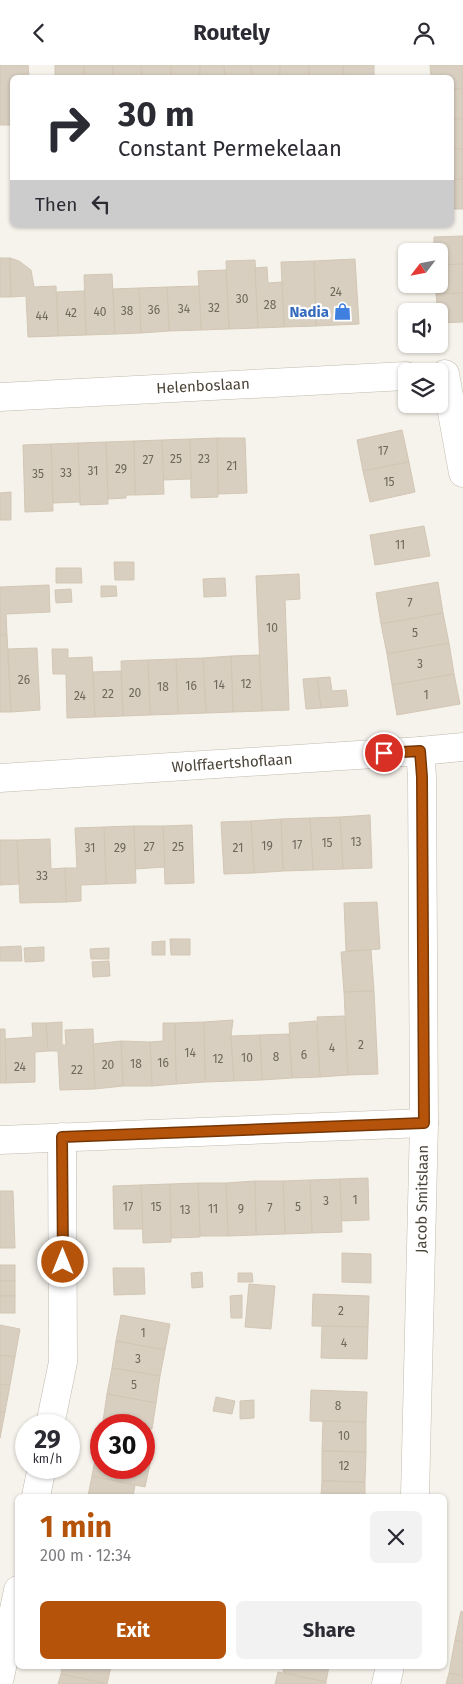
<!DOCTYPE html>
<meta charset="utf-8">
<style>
:root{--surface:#fff;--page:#f2f2f3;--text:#2b2b33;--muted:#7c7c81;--accent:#b45309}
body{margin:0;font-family:"Fira Sans",sans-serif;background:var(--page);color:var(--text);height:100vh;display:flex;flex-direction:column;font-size:19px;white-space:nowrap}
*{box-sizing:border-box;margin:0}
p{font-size:16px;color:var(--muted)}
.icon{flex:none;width:28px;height:28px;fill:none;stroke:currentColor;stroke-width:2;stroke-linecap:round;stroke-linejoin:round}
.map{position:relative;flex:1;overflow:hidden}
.side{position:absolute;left:15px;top:1429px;width:432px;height:175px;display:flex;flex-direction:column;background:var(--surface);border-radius:8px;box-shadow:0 1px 4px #0004}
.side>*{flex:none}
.banner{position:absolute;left:10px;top:10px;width:444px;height:152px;border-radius:8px;box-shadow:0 1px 4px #0004;background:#fff;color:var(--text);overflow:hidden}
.needle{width:32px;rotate:238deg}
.controls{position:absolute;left:398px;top:178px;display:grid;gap:10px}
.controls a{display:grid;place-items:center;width:50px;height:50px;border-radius:8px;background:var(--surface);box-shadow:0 1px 4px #0004;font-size:25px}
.speed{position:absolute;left:15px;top:1349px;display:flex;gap:10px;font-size:25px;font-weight:700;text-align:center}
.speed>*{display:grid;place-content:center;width:65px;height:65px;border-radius:50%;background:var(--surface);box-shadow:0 1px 4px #0004;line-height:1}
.speed small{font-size:12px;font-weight:400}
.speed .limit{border:8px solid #d22;background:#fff;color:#111}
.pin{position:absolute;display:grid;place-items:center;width:42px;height:42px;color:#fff;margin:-21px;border:2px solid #fff;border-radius:50%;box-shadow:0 1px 5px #0007}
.me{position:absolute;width:55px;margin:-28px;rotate:0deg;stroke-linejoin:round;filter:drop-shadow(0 0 4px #0008)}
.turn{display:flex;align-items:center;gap:18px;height:105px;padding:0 25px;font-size:22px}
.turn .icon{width:65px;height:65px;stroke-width:2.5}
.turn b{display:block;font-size:35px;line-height:42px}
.then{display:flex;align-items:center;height:48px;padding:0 25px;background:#0003;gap:10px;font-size:19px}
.round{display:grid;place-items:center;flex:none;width:52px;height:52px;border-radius:8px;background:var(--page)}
.overview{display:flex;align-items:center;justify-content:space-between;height:85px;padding:0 25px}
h1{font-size:30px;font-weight:700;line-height:38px;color:var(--accent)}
.action{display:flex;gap:10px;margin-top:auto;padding:10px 25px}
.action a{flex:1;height:58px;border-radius:8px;background:var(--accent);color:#fff;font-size:20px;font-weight:700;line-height:58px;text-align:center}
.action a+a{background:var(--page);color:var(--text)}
header{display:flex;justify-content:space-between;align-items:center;height:65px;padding:0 25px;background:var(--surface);font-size:22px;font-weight:700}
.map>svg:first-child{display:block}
.building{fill:#d8cfc1;stroke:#d3c7b4}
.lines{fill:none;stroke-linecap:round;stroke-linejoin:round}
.minor-casing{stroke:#c2bbae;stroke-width:29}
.minor{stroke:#fff;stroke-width:28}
.route-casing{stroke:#753606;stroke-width:12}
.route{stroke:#b45309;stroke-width:9}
.labels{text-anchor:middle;stroke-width:4.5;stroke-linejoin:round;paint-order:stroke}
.number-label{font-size:12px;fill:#6e675b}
.shop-label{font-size:15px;font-weight:bold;fill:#366cbe;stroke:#fff;text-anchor:end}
.street-label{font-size:15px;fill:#4b4439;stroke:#fff}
</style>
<header><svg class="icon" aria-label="back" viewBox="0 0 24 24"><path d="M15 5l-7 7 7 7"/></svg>Routely<svg class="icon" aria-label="person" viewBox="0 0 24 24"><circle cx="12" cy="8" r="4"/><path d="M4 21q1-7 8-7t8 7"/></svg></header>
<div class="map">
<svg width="463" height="1619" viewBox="0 0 463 1619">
<rect width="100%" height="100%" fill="#f6f3ec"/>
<g class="building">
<polygon points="0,0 28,0 29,12 12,12 12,60 0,60"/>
<rect x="55" y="0" width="29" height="12"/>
<rect x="84" y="0" width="29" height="12"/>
<polygon points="113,0 141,0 142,12 113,12"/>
<polygon points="141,0 171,0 171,12 142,12"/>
<rect x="171" y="0" width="29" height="12"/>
<polygon points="200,0 224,0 225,12 200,12"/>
<polygon points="224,0 251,0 252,12 225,12"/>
<polygon points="251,0 280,0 280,12 252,12"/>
<rect x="280" y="0" width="29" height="12"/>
<polygon points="309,0 343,0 344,12 309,12"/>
<polygon points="343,0 374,0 374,12 344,12"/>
<polygon points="430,0 463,0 463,24 451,24 451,12 431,12"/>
<rect x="451" y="24" width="12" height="30"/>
<rect x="451" y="54" width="12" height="30"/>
<polygon points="451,84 463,84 463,114 451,115"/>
<polygon points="463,114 463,144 451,144 451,115"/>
<polygon points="463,171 463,199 439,200 439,186 434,186 434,172"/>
<polygon points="0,193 10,193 11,232 0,232"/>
<polygon points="10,193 19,196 31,205 34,222 56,221 58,271 28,272 26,231 11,232"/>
<polygon points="355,194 359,259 316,261 314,196"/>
<polygon points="255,195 258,263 229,264 226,196"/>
<polygon points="314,196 316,261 284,262 281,197"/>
<polygon points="463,199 463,228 436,229 435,219 439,219 439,200"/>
<polygon points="267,202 268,218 282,217 284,262 258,263 255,203"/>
<polygon points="226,205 229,264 201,265 198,206"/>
<polygon points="112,209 115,269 86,270 84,210"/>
<polygon points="199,221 201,265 169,266 167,222"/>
<polygon points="167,222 169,266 141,268 139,223"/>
<polygon points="139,223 141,268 115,269 113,224"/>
<polygon points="84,226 86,270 58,271 57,227"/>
<polygon points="463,228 463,257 439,258 436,229"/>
<polygon points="402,365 409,397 363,406 357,375"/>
<polygon points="217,373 245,373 247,428 218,429"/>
<polygon points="217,373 218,432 191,433 190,374"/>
<polygon points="190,374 191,414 163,415 162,375"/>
<polygon points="162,375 164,429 135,430 134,376"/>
<polygon points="134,376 135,430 126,430 126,433 108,434 106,377"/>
<polygon points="106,377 108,439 80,440 78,378"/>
<polygon points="78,378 80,437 53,438 51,379"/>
<polygon points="51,379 53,446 25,447 23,380"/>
<polygon points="409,397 415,427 370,437 363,406"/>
<polygon points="11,427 11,455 0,455 0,428"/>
<polygon points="424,461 430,491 375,500 370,470"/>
<polygon points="114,497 134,497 134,515 115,515"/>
<polygon points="56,503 81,503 82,518 56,518"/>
<polygon points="299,509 300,534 285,535 289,645 262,646 256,511"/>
<polygon points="225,513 226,531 204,532 203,514"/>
<polygon points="438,517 443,548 381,559 376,528"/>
<polygon points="49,520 50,547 6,549 7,570 0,570 0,522"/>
<polygon points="101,521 116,521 117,531 101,532"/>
<polygon points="71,524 72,537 56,538 55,525"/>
<polygon points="443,548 449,578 387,589 381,559"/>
<polygon points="0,570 7,570 11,647 0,647"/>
<polygon points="449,578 454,609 392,620 387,589"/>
<polygon points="37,583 40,645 11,647 8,584"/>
<polygon points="52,584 68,584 68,593 92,592 95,652 67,653 66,609 53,609"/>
<polygon points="259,590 262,646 233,647 231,591"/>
<polygon points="231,591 233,647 206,648 203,593"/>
<polygon points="203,593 206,648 178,649 176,594"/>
<polygon points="176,594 178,649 150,650 148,595"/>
<polygon points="148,595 150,650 123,651 121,596"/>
<polygon points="121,606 123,651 95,652 93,607"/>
<polygon points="454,609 460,639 397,650 392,620"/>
<polygon points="330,612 332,626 346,625 348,641 321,643 317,613"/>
<polygon points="317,613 321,643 306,644 303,614"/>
<polygon points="370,750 372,803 343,804 340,752"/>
<polygon points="340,752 343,804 313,805 310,753"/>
<polygon points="310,753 313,805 283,806 281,754"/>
<polygon points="281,754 283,806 254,808 251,756"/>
<polygon points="251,756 254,808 224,809 221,757"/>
<polygon points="192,760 194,818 165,819 163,761"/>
<polygon points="134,761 163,761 165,802 135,804"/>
<polygon points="134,761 136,818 106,819 104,762"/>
<polygon points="104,762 106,819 81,820 81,836 66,837 65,803 77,803 75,763"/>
<polygon points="50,774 51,804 65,803 66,837 20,838 17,775"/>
<polygon points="0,775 17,775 19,819 0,820"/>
<polygon points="377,837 380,884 346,886 344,838"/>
<polygon points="170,874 190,874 190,890 171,890"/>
<polygon points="165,876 165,890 152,890 152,877"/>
<polygon points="21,881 22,896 0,896 0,882"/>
<polygon points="44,882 44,896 25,897 24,883"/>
<polygon points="109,883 109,894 91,894 90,884"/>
<polygon points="371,885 374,926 344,927 341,887"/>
<polygon points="109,896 110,911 93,912 92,897"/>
<polygon points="374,926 378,1009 348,1010 344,927"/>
<polygon points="345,951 348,1010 320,1012 317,952"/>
<polygon points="233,955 231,971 234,1016 205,1017 204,957"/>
<polygon points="316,956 320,1012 292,1013 289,958"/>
<polygon points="62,957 62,980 66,980 65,965 93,964 95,1024 60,1025 58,986 48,986 46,958"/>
<polygon points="204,957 205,1017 176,1019 175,958"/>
<polygon points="32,958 46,958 48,986 35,987 35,1017 6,1018 5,974 33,972"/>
<polygon points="163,958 175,958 176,1019 152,1021 150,977 163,976"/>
<polygon points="0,964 5,964 6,1018 0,1018"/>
<polygon points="289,969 292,1013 262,1015 260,970"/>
<polygon points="260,970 262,1015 234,1016 231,971"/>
<polygon points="121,976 150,977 152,1021 123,1021"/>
<polygon points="121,976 123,1021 95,1024 93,979"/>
<polygon points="368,1113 369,1155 341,1156 340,1114"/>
<polygon points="340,1114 342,1167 312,1168 310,1115"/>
<polygon points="310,1115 312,1168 285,1169 283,1116"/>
<polygon points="255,1116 283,1116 285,1169 256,1170"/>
<polygon points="255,1116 256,1170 228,1171 226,1118"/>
<polygon points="198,1118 226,1118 228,1171 200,1171"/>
<polygon points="198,1118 200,1172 171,1173 170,1119"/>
<polygon points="170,1119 171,1177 143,1178 141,1120"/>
<polygon points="141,1120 143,1164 114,1164 113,1121"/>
<polygon points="0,1126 13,1126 15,1183 0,1183"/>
<polygon points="342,1188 371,1189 371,1218 342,1217"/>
<rect x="0" y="1200" width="15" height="16"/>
<polygon points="113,1203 144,1203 145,1229 114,1230"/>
<polygon points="202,1207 203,1222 192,1223 191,1208"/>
<polygon points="238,1208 252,1208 253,1217 238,1217"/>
<rect x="0" y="1216" width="15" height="15"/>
<polygon points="249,1219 275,1221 271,1264 245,1262"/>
<polygon points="313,1229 369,1231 368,1262 312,1261"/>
<polygon points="242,1230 242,1253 231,1253 230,1231"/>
<rect x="0" y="1231" width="15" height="17"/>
<polygon points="121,1250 170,1259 165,1285 116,1276"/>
<polygon points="0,1260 20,1264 15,1292 0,1290"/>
<polygon points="322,1261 368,1262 367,1294 321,1293"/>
<polygon points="116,1276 165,1285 160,1311 112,1303"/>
<polygon points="0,1290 15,1292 10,1320 0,1319"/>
<polygon points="112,1303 160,1311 156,1338 107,1329"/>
<polygon points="0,1319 10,1320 5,1347 0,1347"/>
<polygon points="311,1325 367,1327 366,1357 310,1356"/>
<polygon points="107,1329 156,1338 152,1364 144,1363 144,1360 128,1360 103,1356"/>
<polygon points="216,1332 235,1336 232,1349 213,1346"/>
<polygon points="254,1335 254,1353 240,1354 240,1336"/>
<polygon points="0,1347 5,1347 0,1373"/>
<polygon points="323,1356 366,1357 366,1387 322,1386"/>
<polygon points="97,1383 101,1383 101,1402 144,1402 144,1392 151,1394 145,1422 92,1411"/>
<polygon points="322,1386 366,1387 365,1417 322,1416"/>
<polygon points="92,1411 135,1420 133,1431 88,1431"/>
<polygon points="322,1416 365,1417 365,1431 321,1431"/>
<polygon points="461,1546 463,1547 463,1577 455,1575"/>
<polygon points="455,1575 463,1577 463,1611 449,1608"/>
<polygon points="62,1601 111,1601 107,1619 61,1609"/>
<polygon points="284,1601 329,1601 326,1617 283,1607"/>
<polygon points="278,1607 326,1617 326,1619 275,1619"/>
<polygon points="449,1608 463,1611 463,1619 446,1619"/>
<polygon points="61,1609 107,1619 58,1619"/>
</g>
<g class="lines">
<defs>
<g id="minor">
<polyline points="445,309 463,408"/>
<polyline points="0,332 406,311"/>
<polyline points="0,713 420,686 463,682"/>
<polyline points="0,1075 424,1058"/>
<polyline points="50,1360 63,1297 62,1072"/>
<polyline points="36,1431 42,1402"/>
<polyline points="415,1431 424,1058 422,712 420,686"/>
<polyline points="0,1612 18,1525"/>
<polyline points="386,1619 390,1601"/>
</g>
</defs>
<use href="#minor" class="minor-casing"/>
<use href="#minor" class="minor"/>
</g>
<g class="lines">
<defs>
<polyline id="route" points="63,1197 62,1072 424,1058 422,712 420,686 384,688"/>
</defs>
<use href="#route" class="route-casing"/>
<use href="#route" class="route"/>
</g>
<defs>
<symbol id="shop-bare" viewBox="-9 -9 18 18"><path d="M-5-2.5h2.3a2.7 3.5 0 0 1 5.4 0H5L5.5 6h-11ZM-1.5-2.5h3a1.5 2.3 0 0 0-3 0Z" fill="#3f7fe0" stroke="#fff" stroke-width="2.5" paint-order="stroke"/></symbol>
</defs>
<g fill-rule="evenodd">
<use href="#shop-bare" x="330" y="234" width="25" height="25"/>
</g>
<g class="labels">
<g class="number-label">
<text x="336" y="231">24</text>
<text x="242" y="238">30</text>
<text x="270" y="244">28</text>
<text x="214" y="247">32</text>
<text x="184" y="248">34</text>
<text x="154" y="249">36</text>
<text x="127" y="250">38</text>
<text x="100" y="251">40</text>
<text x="71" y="252">42</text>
<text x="42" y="255">44</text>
<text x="383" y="390">17</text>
<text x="176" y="398">25</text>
<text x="204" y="398">23</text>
<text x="148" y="399">27</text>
<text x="232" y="405">21</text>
<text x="121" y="408">29</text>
<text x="93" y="410">31</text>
<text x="66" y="412">33</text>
<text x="38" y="413">35</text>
<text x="389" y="421">15</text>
<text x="400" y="484">11</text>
<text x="410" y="542">7</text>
<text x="272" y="567">10</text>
<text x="415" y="572">5</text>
<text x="420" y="603">3</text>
<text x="24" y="619">26</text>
<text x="246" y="623">12</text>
<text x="219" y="624">14</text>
<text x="191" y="625">16</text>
<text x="163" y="626">18</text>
<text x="135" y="632">20</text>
<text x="108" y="633">22</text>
<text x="426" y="634">1</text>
<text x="80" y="635">24</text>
<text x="356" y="781">13</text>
<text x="327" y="782">15</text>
<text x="297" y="784">17</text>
<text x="267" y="785">19</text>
<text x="149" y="786">27</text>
<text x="178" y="786">25</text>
<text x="90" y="787">31</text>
<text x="120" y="787">29</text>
<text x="238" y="787">21</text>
<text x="42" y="815">33</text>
<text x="361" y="984">2</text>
<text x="332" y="987">4</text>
<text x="190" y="992">14</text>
<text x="304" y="994">6</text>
<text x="276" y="996">8</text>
<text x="247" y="997">10</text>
<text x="218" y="998">12</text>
<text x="163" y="1002">16</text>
<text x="136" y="1003">18</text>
<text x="108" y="1004">20</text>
<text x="20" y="1006">24</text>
<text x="77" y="1009">22</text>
<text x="355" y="1139">1</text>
<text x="326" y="1140">3</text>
<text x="128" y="1146">17</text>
<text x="156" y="1146">15</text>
<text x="298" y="1146">5</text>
<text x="270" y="1147">7</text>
<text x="213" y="1148">11</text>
<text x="241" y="1148">9</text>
<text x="185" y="1149">13</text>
<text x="341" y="1250">2</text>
<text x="143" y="1272">1</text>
<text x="344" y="1282">4</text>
<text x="138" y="1298">3</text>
<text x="134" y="1324">5</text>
<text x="338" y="1345">8</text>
<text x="344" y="1375">10</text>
<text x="344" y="1405">12</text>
</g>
<g class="shop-label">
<text x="329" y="252">Nadia</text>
</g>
<g class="street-label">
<text transform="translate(203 321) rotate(-3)" y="5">Helenboslaan</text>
<text transform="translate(232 698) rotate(-4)" y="5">Wolffaertshoflaan</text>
<text transform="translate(422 1134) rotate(-89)" y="5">Jacob Smitslaan</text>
</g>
</g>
</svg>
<div class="controls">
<a><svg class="needle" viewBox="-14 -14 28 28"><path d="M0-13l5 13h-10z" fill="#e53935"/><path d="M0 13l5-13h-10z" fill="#7c7c81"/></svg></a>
<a><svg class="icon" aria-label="sound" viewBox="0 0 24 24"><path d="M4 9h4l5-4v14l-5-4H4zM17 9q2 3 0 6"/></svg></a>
<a><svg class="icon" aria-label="layers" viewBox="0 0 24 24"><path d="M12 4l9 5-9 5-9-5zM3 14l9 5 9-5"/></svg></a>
</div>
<div class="speed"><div>29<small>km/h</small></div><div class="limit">30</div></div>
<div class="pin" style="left:384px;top:688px;background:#d93025"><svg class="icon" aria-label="arrive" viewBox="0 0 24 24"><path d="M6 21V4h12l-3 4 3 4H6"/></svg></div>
<svg class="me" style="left:63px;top:1197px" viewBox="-20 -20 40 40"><circle r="17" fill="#b45309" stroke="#fff" stroke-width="3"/><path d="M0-11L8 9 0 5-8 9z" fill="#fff"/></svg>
<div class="banner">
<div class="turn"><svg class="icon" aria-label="right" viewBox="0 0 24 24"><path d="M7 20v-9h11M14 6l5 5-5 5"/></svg><div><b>30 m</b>Constant Permekelaan</div></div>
<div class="then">Then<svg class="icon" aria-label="left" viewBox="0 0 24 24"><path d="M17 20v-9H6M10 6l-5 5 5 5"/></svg></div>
</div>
<section class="side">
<div class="overview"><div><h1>1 min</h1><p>200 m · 12:34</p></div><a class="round"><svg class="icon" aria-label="close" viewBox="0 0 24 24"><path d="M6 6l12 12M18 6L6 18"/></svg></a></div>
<div class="action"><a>Exit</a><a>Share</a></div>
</section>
</div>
